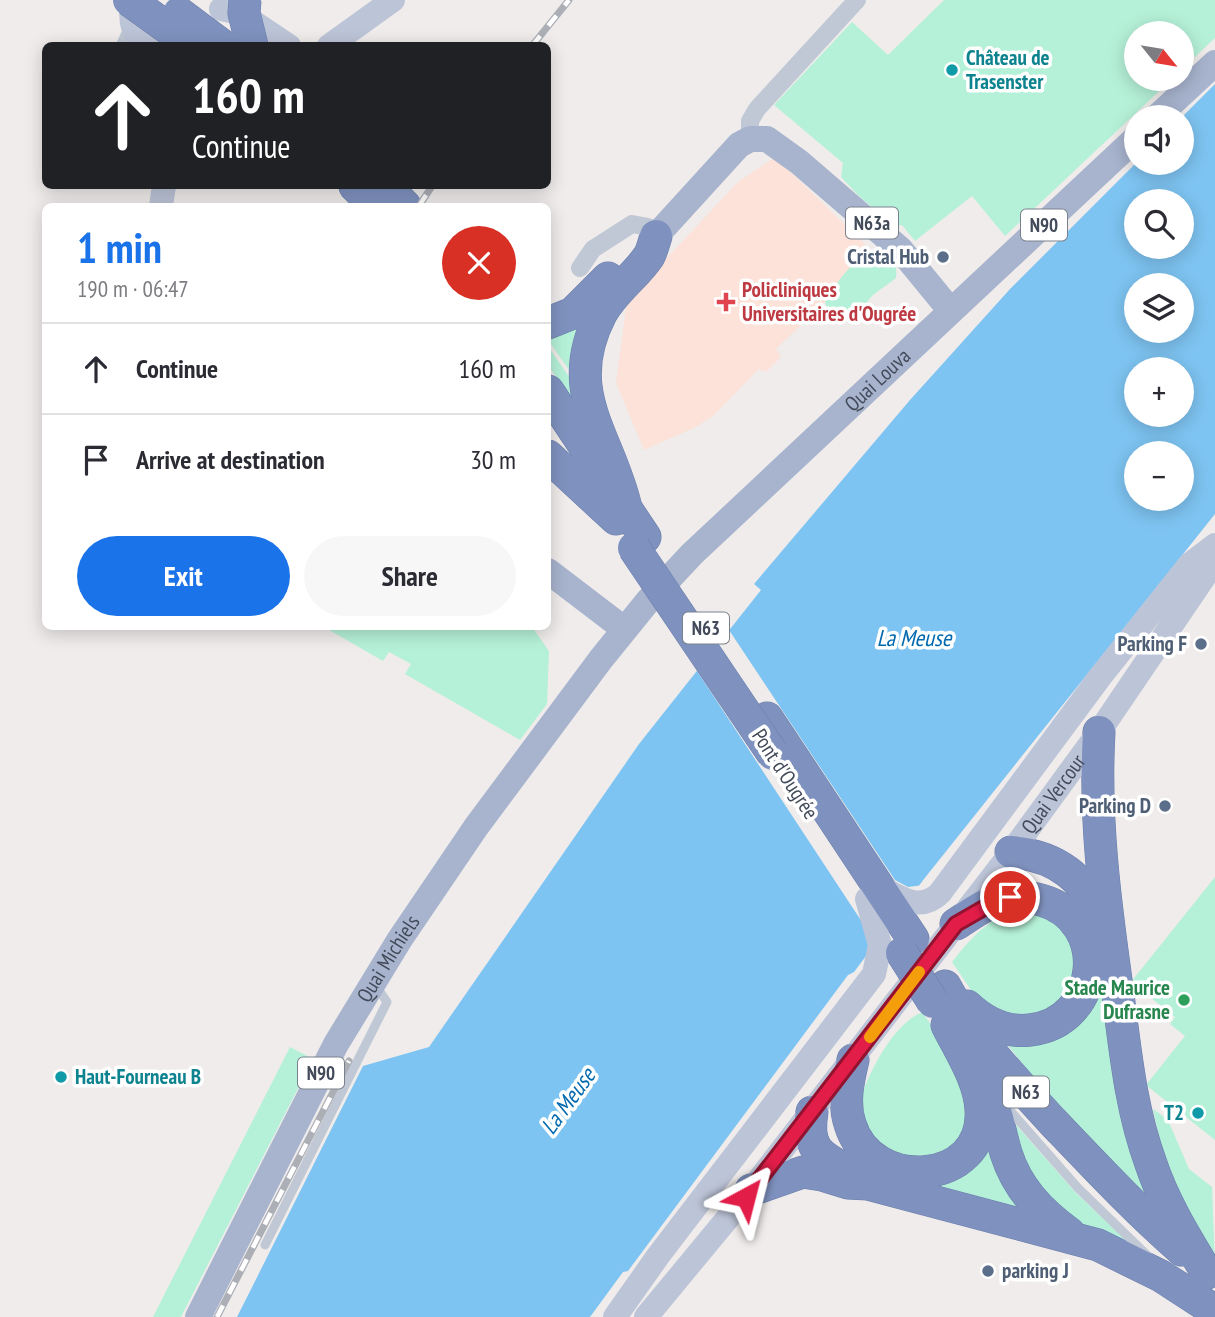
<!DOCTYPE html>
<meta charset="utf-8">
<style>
:root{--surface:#fff;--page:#f7f7f7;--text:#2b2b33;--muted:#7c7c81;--line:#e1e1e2;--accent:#1a73e8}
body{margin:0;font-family:"PT Sans Narrow",sans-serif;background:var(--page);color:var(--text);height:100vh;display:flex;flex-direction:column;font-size:26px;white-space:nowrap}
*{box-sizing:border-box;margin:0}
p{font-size:23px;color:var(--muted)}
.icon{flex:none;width:38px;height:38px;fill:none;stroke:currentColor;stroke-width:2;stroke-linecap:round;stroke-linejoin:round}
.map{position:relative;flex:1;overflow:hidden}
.side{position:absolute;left:42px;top:203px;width:509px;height:427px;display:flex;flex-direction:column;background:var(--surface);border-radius:10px;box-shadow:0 4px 18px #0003}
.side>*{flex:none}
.top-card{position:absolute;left:42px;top:42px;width:509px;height:147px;border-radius:10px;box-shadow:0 4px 18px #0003;background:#202124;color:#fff;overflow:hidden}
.needle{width:46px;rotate:120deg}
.controls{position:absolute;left:1124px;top:21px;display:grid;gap:14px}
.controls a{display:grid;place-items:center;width:70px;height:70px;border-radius:50%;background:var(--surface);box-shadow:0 4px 18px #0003;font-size:35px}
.pin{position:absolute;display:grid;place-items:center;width:60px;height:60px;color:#fff;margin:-30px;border:4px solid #fff;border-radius:50%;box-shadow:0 2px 7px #0007}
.me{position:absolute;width:77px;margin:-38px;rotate:38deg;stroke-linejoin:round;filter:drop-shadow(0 0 5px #0008)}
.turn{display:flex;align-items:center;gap:24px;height:147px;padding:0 35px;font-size:32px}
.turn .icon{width:91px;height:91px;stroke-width:2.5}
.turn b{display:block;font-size:49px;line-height:60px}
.round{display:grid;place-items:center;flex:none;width:74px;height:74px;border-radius:37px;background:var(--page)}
.head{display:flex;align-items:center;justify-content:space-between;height:119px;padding:0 35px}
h1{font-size:42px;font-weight:600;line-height:52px;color:var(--accent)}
.primary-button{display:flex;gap:14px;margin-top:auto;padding:14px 35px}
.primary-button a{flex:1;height:80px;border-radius:42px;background:var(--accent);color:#fff;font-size:28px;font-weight:600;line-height:80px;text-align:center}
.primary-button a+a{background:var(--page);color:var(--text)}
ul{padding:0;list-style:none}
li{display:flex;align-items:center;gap:21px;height:91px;padding:0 35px;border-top:2px solid var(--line)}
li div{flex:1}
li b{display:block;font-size:26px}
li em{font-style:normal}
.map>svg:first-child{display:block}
.medical{fill:#fce2d8}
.green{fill:#b5f1d8}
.water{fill:#7ec4f2;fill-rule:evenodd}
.pier{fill:#efeceb}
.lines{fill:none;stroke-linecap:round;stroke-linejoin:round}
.highway-casing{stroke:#6a7dab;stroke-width:33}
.lane{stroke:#c0c8d5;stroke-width:9}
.street{stroke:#c0c8d5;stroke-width:18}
.secondary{stroke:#bcc4d7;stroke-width:24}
.primary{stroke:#a8b4ce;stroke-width:26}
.highway{stroke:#7f92bf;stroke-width:32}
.rail-casing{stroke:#adafb7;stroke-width:7}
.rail{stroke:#fff;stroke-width:4.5;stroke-dasharray:13;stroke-linecap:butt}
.highway-bridge-casing{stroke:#6a7dab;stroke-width:33;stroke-linecap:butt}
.highway-bridge{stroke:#7f92bf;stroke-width:32}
.route-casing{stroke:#92132f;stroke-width:18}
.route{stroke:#e11d48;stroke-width:12}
.slow{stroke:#f59e0b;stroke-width:12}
.culture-dot{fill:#0f9aa8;stroke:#fff;stroke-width:2.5}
.service-dot{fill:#5c6f8a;stroke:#fff;stroke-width:2.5}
.health-dot{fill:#e0444e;stroke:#fff;stroke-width:2.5}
.leisure-dot{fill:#2e9e5b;stroke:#fff;stroke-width:2.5}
.labels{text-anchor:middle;stroke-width:7;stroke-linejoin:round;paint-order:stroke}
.shield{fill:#fff;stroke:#7b818c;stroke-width:2}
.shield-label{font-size:19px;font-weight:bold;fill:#434b5a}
.culture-label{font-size:21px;font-weight:bold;fill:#0d838f;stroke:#fff;text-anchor:start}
.service-label{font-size:21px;font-weight:bold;fill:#4e5e75;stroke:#fff;text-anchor:end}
.health-label{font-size:21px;font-weight:bold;fill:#be3a42;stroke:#fff;text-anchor:start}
.street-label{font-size:21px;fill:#434b5a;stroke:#fff}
.leisure-label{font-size:21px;font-weight:bold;fill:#27864d;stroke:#fff;text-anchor:end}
.water-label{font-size:23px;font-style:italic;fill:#016aaf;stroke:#fff}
</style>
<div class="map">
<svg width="1215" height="1317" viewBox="0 0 1215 1317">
<rect width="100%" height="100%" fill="#efeceb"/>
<polygon class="medical" points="775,157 875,254 776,349 781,357 766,372 759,369 713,416 696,427 644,450 616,383 626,308 631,296 738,182"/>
<g class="green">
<polygon points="944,0 1215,0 1215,38 1181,70 1181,33 1136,33 1136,79 1172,79 1005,236 972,196 915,241 902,225 896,227 860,197 841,177 843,163 774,105 852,22 888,55"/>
<path d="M878 249C892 253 898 264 896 278 889 284 880 289 873 295 867 301 864 308 858 313 843 329 830 319 825 302 837 282 854 256 878 249Z"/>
<polygon points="580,315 574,377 548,340 548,329"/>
<polygon points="548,346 572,381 578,409 548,365"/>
<polygon points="324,627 532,627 549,651 547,704 520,740 405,674 411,664 389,652 383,661"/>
<polygon points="1215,877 1215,1140 1146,1085 1185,1036 1170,1024 1175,1017 1131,982"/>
<path d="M1018 908 1055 919 1074 947 1073 992 1041 1016H1006L973 993 952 962C973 935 987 921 1018 908Z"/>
<polygon points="1102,981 1155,1207 1051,1100 1007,1044"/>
<path d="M922 1012 952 1054 971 1114 952 1149 913 1163 876 1144 858 1106C867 1075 892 1025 922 1012Z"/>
<polygon points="290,1047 313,1059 181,1317 153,1317"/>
<polygon points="1001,1108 1076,1193 1130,1244 1079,1230 1035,1194"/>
<polygon points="1153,1109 1168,1120 1189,1169 1212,1187 1215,1265 1184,1205 1162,1150"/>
<polygon points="987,1135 1036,1219 931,1185"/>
</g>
<path class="water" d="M1215 84V514L924 879 854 972 848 975 628 1271 623 1272 590 1317H237L363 1066 429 1047 639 744 761 590 754 584 910 400 1010 289 1136 163H1181V118ZM1136 201H1181V247H1136ZM1136 285H1181V331H1136ZM1136 369H1181V415H1136ZM1136 453H1181V499H1136Z"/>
<polygon class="pier" points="727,627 895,880 908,887 924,885 868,960 869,950 864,925 695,668"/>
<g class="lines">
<defs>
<g id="highway">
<polyline points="355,186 376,206"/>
<polyline points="385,186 405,206"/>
<polyline points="548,323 573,313 608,278"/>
<polyline points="548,391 645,537"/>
<polyline points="548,456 616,519"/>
<path d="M626 508C610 436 560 393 601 314 614 290 635 277 649 256 652 251 654 242 656 236"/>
<polyline points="767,718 913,939"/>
<path d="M1099 732C1094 818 1105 902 1117 987 1125 1047 1130 1107 1151 1164 1164 1203 1186 1238 1207 1273"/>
<path d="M1011 852C1060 856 1081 879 1107 918"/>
<path d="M956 924C969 916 984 904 999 900 1013 895 1027 896 1041 900 1112 920 1102 1022 1030 1030 1005 1033 985 1023 967 1006"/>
<path d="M945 986C972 1036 1014 1079 1052 1121 1094 1165 1136 1210 1182 1250"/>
<path d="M853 1060C848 1081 843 1103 850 1124 871 1194 986 1186 981 1110 980 1081 960 1051 947 1025"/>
<path d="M988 1091C997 1111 1000 1133 1006 1153 1017 1188 1040 1212 1069 1233"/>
<path d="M812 1112C805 1154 825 1157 855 1175"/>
<polyline points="751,1190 803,1172 822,1175 848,1183 868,1184 1098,1245 1161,1276 1215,1311"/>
</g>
</defs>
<use href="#highway" class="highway-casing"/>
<g class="lane">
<polyline points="120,46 128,28"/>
<polyline points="1006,1106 1078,1188 1148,1256"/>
<polyline points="265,1245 387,1002 376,986"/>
</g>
<g class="street">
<polyline points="750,139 750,121 757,109 857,0"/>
<polyline points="580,268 593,249 632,224 648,227 656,236"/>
</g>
<g class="secondary">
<path d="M133 0C129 20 131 33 148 46"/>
<polyline points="221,9 240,13 289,46"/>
<polyline points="329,46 393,0"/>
<polyline points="161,206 164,186"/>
<path d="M879 886C899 897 920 913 940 893L1100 677 1190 564 1215 545"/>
<polyline points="615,1317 658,1256 874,974 880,945 867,899"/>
<path id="s1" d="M646 1317 751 1190 1004 862 1099 732 1215 561"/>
</g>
<g class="primary">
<polyline points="1157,117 1215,63"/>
<polyline points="656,236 739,145 750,139 767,139 799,162 900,249 950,310"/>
<polyline points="548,571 624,629"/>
<path id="s2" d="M198 1317 336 1044 400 939 476 827 601 659 648 601 692 554 1136 138"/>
</g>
<use href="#highway" class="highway"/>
<defs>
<g id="rail">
<polyline points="532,46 569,0"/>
<polyline points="419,206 432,186"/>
<polyline points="217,1317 349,1061"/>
</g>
</defs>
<use href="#rail" class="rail-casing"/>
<use href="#rail" class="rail"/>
<defs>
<g id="highway-bridge">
<polyline points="129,0 193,46"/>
<polyline points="245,0 244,13 252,46"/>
<polyline points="179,13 223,46"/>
<polyline points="634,548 773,754"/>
<polyline points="902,953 933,1002"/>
</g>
</defs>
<use href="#highway-bridge" class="highway-bridge-casing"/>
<use href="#highway-bridge" class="highway-bridge"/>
</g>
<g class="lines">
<defs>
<polyline id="route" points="746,1197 956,924 996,901 1010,897"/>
</defs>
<use href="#route" class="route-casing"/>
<use href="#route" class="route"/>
<polyline class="slow" points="870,1037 919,972"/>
</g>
<g class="culture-dot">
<circle cx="952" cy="70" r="7"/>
<circle cx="61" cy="1077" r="7"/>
<circle cx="1198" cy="1113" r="7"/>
</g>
<g class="service-dot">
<circle cx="943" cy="257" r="7"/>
<circle cx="1201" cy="644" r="7"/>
<circle cx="1165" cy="806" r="7"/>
<circle cx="988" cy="1271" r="7"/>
</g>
<path class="health-dot" d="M722.5 291.5h7v7h7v7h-7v7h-7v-7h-7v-7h7z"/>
<circle class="leisure-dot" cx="1184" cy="1000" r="7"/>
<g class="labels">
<g class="shield">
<rect x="846" y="207.5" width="52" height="31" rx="5"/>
<rect x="1021" y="209.5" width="46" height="31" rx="5"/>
<rect x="683" y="612.5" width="46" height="31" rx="5"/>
<rect x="298" y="1057.5" width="46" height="31" rx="5"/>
<rect x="1003" y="1076.5" width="46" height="31" rx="5"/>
</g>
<g class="shield-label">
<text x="872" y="230">N63a</text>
<text x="1044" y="232">N90</text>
<text x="706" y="635">N63</text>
<text x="321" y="1080">N90</text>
<text x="1026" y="1099">N63</text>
</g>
<g class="culture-label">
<text x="966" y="65">Château de<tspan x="966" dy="24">Trasenster</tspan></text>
<text x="75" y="1084">Haut-Fourneau B</text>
<text x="1184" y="1120" text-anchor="end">T2</text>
</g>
<g class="service-label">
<text x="929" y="264">Cristal Hub</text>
<text x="1187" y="651">Parking F</text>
<text x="1151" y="813">Parking D</text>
<text x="1002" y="1278" text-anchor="start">parking J</text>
</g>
<g class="health-label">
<text x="742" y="297">Policliniques<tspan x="742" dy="24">Universitaires d'Ougrée</tspan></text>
</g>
<g class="street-label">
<text dy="7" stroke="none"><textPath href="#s2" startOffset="1167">Quai Louva</textPath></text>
<text transform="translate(785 774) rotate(57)" y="7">Pont d'Ougrée</text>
<text dy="7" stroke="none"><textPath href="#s1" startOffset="663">Quai Vercour</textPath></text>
<text dy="7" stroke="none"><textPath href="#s2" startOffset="406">Quai Michiels</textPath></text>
</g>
<g class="leisure-label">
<text x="1170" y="995">Stade Maurice<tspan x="1170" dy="24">Dufrasne</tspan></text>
</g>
<g class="water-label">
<text x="914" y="646">La Meuse</text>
<text transform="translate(568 1101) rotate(-54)" y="8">La Meuse</text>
</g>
</g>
</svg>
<div class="controls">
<a><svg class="needle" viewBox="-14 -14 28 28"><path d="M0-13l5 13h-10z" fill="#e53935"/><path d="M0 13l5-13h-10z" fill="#7c7c81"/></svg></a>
<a><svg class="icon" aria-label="sound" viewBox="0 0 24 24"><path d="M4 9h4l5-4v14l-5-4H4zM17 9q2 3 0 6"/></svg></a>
<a><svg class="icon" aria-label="search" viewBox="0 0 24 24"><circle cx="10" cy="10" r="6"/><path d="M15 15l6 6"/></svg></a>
<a><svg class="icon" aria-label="layers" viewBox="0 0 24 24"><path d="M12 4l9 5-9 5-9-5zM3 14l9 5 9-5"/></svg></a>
<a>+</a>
<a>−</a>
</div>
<div class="pin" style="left:1010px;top:897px;background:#d93025"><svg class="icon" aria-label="arrive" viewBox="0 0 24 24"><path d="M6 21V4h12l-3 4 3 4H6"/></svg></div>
<svg class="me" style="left:746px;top:1197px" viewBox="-20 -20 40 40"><path d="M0-17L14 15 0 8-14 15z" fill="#e11d48" stroke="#fff" stroke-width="4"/></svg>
<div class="top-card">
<div class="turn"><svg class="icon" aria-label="ahead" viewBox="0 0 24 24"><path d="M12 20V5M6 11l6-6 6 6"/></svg><div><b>160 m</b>Continue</div></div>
</div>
<section class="side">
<div class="head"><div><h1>1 min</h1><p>190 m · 06:47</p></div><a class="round" style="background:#d93025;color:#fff"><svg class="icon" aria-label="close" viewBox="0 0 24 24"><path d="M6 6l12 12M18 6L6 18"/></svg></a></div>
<ul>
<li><svg class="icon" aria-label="ahead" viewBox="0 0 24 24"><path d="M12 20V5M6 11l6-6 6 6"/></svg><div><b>Continue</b></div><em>160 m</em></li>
<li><svg class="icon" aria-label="arrive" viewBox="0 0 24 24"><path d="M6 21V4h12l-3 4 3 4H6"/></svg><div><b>Arrive at destination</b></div><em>30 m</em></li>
</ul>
<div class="primary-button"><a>Exit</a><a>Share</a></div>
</section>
</div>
